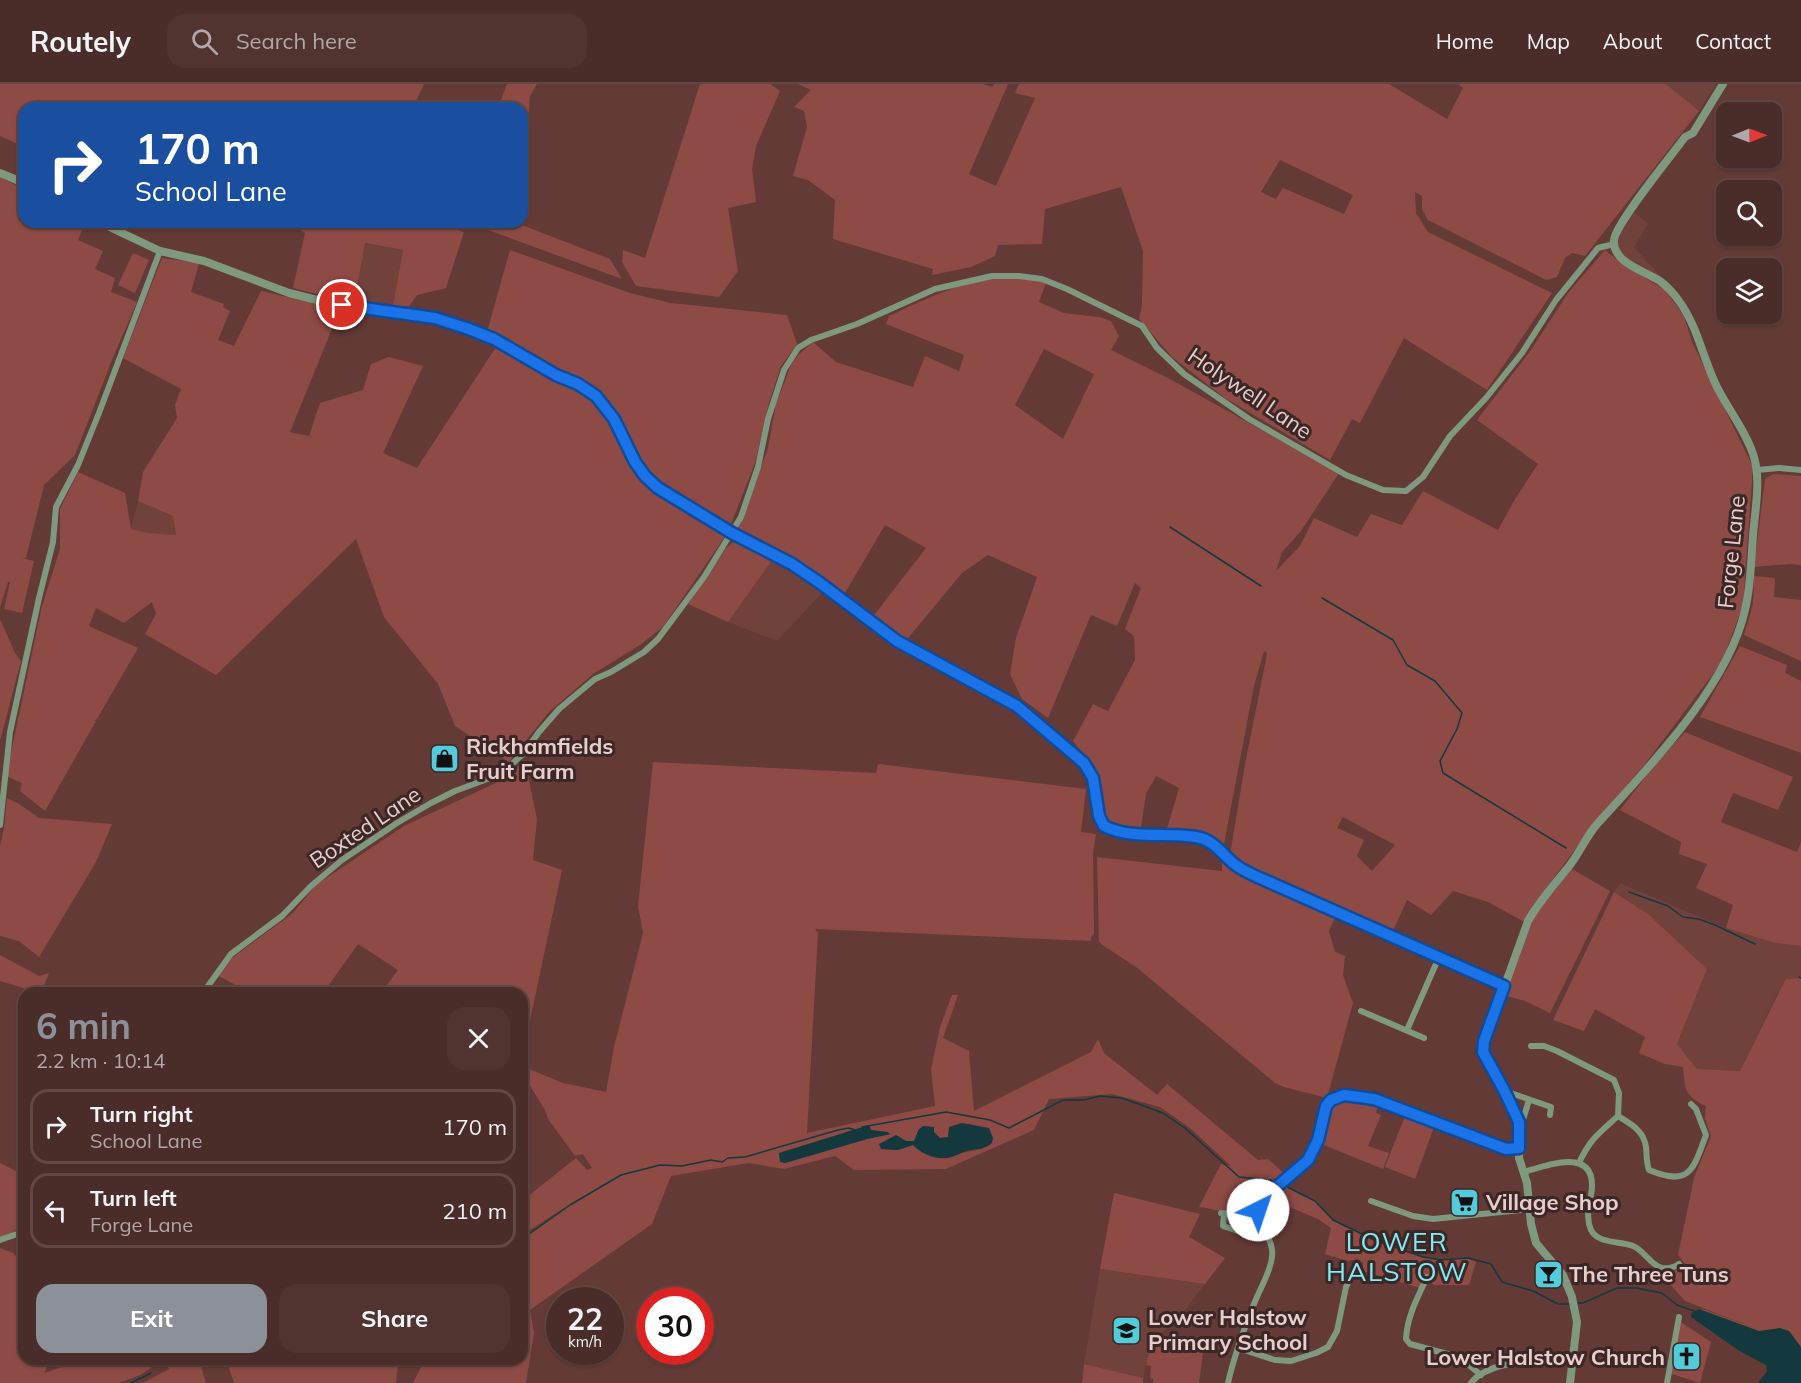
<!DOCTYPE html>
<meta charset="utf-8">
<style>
:root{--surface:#4a2c28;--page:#513430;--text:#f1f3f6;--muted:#b2a7a8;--line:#614845;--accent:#8c9099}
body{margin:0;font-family:Mulish,sans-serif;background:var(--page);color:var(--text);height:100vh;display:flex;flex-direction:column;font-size:22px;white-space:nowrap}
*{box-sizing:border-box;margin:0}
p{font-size:20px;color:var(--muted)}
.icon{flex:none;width:33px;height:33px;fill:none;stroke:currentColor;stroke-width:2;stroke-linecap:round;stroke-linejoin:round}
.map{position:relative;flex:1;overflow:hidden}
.details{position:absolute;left:18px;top:903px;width:510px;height:378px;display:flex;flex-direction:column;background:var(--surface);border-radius:18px;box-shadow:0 2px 4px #0004,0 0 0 2px var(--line)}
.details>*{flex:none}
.top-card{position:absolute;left:18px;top:18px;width:510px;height:126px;border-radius:18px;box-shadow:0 2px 4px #0004,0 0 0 2px var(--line);background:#1a4fa0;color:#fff;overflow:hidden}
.needle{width:39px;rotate:89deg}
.fabs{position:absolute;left:1716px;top:18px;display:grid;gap:12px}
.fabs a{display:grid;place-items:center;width:66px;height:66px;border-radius:12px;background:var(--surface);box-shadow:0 2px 4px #0004,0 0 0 2px var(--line);font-size:30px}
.speed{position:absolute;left:546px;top:1203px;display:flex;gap:12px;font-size:30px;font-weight:700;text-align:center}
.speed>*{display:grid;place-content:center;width:78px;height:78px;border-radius:50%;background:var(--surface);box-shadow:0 2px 4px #0004,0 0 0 2px var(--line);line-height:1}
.speed small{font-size:15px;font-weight:400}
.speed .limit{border:9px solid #d22;background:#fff;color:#111}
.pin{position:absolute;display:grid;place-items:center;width:51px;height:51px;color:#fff;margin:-26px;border:3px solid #fff;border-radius:50%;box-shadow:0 2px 6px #0007}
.me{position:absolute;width:66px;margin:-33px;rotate:41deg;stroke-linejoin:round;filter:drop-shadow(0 0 4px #0008)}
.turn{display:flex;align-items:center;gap:21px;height:126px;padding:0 18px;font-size:27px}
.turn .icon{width:78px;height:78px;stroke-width:2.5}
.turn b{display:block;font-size:42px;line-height:51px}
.round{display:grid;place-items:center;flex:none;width:63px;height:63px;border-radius:18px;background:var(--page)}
.head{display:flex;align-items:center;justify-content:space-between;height:102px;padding:0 18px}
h1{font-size:36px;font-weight:700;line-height:45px;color:var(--accent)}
.button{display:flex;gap:12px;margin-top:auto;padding:12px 18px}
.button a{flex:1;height:69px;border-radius:18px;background:var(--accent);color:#fff;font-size:24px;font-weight:700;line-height:69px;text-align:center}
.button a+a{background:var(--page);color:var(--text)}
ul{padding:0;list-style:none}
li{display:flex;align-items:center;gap:18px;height:75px;margin:0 12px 9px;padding:0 6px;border:3px solid var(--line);border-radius:18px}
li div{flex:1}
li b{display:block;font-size:22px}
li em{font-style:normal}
header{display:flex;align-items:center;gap:36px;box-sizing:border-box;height:84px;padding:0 30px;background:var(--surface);border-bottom:2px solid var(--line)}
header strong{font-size:28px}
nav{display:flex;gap:33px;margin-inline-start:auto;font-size:21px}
.search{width:420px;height:54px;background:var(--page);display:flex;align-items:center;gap:15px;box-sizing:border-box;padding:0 21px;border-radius:18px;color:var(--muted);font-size:22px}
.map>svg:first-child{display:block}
.built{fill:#71413c}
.green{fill:#8e4b45;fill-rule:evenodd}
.water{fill:#13393e}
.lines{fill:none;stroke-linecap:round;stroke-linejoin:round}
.stream{stroke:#13393e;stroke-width:1.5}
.minor{stroke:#7e9980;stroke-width:6}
.tertiary{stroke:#7e9980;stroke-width:8}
.route-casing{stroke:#114b97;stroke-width:15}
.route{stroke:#1a73e8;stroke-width:10}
.labels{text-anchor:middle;stroke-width:6;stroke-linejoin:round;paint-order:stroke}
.street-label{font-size:22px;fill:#e8cecb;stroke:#3b2725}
.poi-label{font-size:22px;font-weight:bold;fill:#e8cecb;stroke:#3b2725;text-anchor:start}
.quarter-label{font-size:26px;letter-spacing:1.5px;fill:#81ebf9;stroke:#3b2725}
</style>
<header>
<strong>Routely</strong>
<div class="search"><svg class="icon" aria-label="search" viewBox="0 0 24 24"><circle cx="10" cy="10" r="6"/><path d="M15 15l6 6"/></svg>Search here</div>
<nav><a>Home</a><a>Map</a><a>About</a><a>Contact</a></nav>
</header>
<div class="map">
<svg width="1801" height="1299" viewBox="0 0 1801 1299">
<rect width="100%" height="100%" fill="#633a36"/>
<g class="built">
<polygon points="1666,0 1716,0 1699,27"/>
<polygon points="1634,128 1648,140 1634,163 1664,196 1631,178 1620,168 1617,156 1622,145"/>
<polygon points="364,159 403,166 393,221 354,219"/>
<polygon points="138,417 173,432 176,451 149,449 131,445"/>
<polygon points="773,475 807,493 824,507 777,557 728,538"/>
<polygon points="1620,799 1726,844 1775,859 1801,862 1801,894 1786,895 1777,910 1740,987 1697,985 1677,960 1707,885 1648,830 1614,808"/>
<polygon points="1100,1185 1205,1200 1186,1225 1151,1260 1143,1294 1084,1280"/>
</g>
<g class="green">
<polygon points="0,0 424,0 413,24 24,24 24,63 0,52"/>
<polygon points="507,0 537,0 530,12 528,41 522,50 522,24 498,24"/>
<polygon points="700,0 770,0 780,7 756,62 752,85 756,118 728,124 738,187 719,213 636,202 622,178 623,166 645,174"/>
<path d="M798 0H983L992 3 994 0H1008L969 90 996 102 1035 14 1015 9 1019 0H1389L1447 35 1463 4 1458 0H1666L1699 27 1585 172 1572 169 1565 174 1557 193 1546 196 1428 136 1422 125V112L1415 108 1416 129 1428 148 1552 209 1487 306 1404 254 1360 339 1352 335 1330 376 1225 314 1172 273 1139 235 1142 221 1143 167 1121 103 1045 125 1042 160 998 161 995 172 971 183 932 191 933 185 833 155 835 116 808 96 793 92 807 43 804 27 794 23 811 6ZM1280 76 1353 111 1344 130 1283 104 1276 115 1261 108Z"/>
<polygon points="0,93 24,105 24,138 85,138 78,156 103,167 95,185 115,194 111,208 137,218 112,276 75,371 44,401 26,474 22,474 34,477 22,529 4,525 10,498 8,498 0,523"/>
<polygon points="287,138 432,138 464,148 446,204 417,211 407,225 393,221 403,166 365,159 354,219 293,204 305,149"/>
<polygon points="466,138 514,138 610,175 622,195"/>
<polygon points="510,166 630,209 671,219 787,231 797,260 781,282 769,319 755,379 731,440 667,404 645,383 630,351 607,315 487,248"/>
<path d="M1605 166 1626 183 1664 205 1684 232 1692 258 1753 383 1743 521 1722 578 1645 680 1595 739 1534 820 1526 839 1488 818 1453 807 1431 831 1407 816 1392 849 1292 805 1241 780 1230 771 1245 680 1266 575 1267 569 1264 567 1254 602 1224 760 1203 749 1166 748 1179 704 1156 692 1146 710 1141 744 1115 742 1106 735 1099 690 1073 657 1093 620 1108 627 1135 576 1134 552 1125 545 1141 504 1135 499 1117 542 1091 531 1048 634 1022 615 1010 590 1016 554 1037 493 988 471 962 489 904 559 871 535 926 464 885 441 842 514 808 485 737 447 768 364 776 320 791 281 798 271 813 258 836 278 913 303 925 272 959 287 964 271 886 240 889 232C922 217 957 199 995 194 1012 192 1029 196 1046 199L1039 218 1064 229 1099 233 1111 237 1119 252 1111 266 1170 295 1339 389 1301 447 1282 468 1276 487 1300 462 1314 434 1357 453 1371 430 1402 441 1423 407 1498 446 1515 415 1538 380 1477 336 1531 266 1568 209ZM1044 265 1094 290 1063 355 1015 321ZM1343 733 1395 761 1372 787 1357 772 1364 756 1337 744Z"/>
<polygon points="133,169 149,176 135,209 118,201"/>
<polygon points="162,174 199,179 191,208 224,220 223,223 230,227 218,256 234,262 261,207 340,225 290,348 309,352 320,319 363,306 371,280 389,273 423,282 383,369 417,384 498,260 580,307 605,326 638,392 650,404 726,451 663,543 640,561 593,590 549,628 509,678 455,642 438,600 384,533 356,455 216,591 145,550 156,530 152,518 124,539 96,524 89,542 138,564 97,635 94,637 96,637 45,727 20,707 22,699 6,692 42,522 60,465 60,425 78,388 125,409 131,445 149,449 176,451 173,432 138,417 143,388 177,334 175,321 181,305 123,274"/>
<polygon points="1773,390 1801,392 1801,481 1789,480 1754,483 1765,395"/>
<polygon points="744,458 773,475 728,538 688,520 726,464 732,459"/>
<polygon points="1754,492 1775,494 1774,513 1801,516 1801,577 1744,551 1753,520"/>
<polygon points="0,535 15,569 21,577 0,657"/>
<polygon points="1740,562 1787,581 1785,589 1801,597 1801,669 1700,633"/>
<polygon points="1685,648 1793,693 1778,726 1733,709 1721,738 1797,768 1801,758 1801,862 1775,859 1726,844 1733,821 1696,804 1707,780 1679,770 1681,758 1620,726 1657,678"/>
<polygon points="525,677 537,735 533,776 562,786 522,974 522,909 381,909 398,886 358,860 323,909 250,909 219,892 232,874 293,829 316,801 404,742 502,696"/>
<path d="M653 678 876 689 878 680 1086 705 1081 748 1096 750 1093 768 1094 850 1091 853V857L815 845 818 849 807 1049 935 1022 931 985 940 943 952 911H958L943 954 969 967 974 1027 1091 968 1098 955 1104 969 1157 1011 1167 1000 1258 1076 1268 1075 1286 1091C1275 1100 1266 1116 1256 1123 1242 1134 1215 1125 1199 1123L1221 1080 1231 1082 1190 1044 1160 1023 1112 1010 1049 1015 1034 1046 946 1085 854 1086 835 1072 784 1085 749 1079 671 1092 652 1140 530 1226 534 1249 526 1299H413L425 1275H522V1155L583 1112 522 1151V1117L576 1074 587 1086 592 1084 583 1070 575 1072 548 1035 545 1026 522 989V982L563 999 606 1008 614 963 643 849 638 822ZM969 1040 973 1041 982 1065 961 1069 917 1065 913 1061 898 1066 881 1065 896 1051 906 1057H914L919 1045 933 1048 940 1054 948 1053 949 1047ZM869 1041 871 1046 887 1048 890 1050 867 1055 785 1079Z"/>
<polygon points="7,714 19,720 39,734 112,740 96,778 39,873 19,857 0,852 0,762 4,744"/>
<polygon points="1222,771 1236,786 1335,833 1329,847 1335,868 1345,872 1343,891 1353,919 1327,1014 1284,1003 1275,999 1136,883 1101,860 1099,857 1097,773 1222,787"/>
<polygon points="1572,785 1610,807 1550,929 1525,917 1503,911 1535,830"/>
<path d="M1614 808 1648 830 1707 885 1677 960 1697 985 1740 987 1782 902 1786 895 1801 894V1297L1713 1232 1692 1228 1699 1225 1706 1226 1760 1246 1685 1217 1659 1188 1689 1185 1678 1171 1694 1094 1711 1052 1705 1035 1706 1022C1684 1012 1685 1005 1683 983L1665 980 1639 969 1645 953 1595 925 1584 947 1553 936Z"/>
<polygon points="0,871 39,892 49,889 42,907 34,907 0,897"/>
<path d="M1342 1013 1369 1017 1378 1021 1376 1029 1381 1031 1368 1062 1389 1069 1383 1085 1319 1059C1323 1039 1321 1021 1342 1013Z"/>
<polygon points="1405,1032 1434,1043 1415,1095 1385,1083"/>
<polygon points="0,1079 24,1091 24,1138 10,1151 0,1154"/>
<polygon points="1284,1101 1315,1117 1333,1136 1374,1156 1423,1173 1440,1176 1468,1174 1476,1178 1469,1201 1434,1201 1431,1199 1429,1194 1420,1204 1363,1187 1363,1179 1358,1175 1348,1177 1325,1170 1331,1144 1318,1135 1273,1116 1271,1113"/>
<polygon points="1114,1109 1200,1130 1189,1153 1225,1174 1205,1200 1100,1185"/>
<polygon points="0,1164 13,1169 24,1181 24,1275 51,1275 44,1289 65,1282 76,1275 154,1275 155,1281 140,1291 119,1299 0,1299"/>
<polygon points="1679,1237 1711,1258 1700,1299 1672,1290"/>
<polygon points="1159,1252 1205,1254 1199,1299 1153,1299 1153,1295 1150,1294 1151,1282 1146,1281 1151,1260"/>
<polygon points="164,1275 199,1275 206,1299 143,1299 169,1285"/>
<polygon points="226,1275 404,1275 398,1276 396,1299 234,1299"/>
<polygon points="1084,1280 1143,1294 1143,1299 1082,1299"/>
</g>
<g class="water">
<path d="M962 1039 989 1044 993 1054 992 1059C984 1066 979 1064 970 1066 964 1067 958 1071 952 1073 938 1077 923 1071 913 1061L898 1066 881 1065 879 1060 896 1051 906 1057H914L919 1045 923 1042 934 1043V1048L940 1054 948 1053 949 1043Z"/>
<polygon points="869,1041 871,1046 887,1048 891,1050 867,1055 785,1079 780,1078 779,1069"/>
<polygon points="1699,1225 1759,1247 1780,1244 1789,1247 1801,1263 1801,1299 1758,1299 1767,1287 1766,1281 1738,1266 1691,1233 1692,1228"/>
</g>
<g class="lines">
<g class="stream">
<polyline points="1170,443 1261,502"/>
<polyline points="1322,514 1393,556 1407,581 1435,597 1462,629 1457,645 1440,677 1443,689 1566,764"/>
<polyline points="1629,808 1668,822 1683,833 1699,835 1715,841 1755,860"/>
<polyline points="1799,893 1801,894"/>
<polyline points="862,1043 946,1028 990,1036 1009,1044 1063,1016 1084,1016 1100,1012 1122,1014 1163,1029 1185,1044 1239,1093 1270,1096 1277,1099"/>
<polyline points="1285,1102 1315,1117 1333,1136 1374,1156 1423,1173 1440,1176 1468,1174 1491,1180 1502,1198 1533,1207 1558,1220 1571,1220"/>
<polyline points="522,1155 570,1121 621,1091 660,1081 682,1082 711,1076 722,1078 728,1074 745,1073 838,1046 849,1044 855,1046"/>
<polyline points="1576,1219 1583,1219 1617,1204 1636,1204 1662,1209 1677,1221 1694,1227"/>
<polyline points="131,1299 151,1289"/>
</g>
<g class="minor">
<polyline points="1757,386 1779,384 1801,386"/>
<polyline points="0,741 10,648 39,514 53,458 56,423 78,381 99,329 160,167"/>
<polyline points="203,909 231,870 282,832 311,802 342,776 397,739 431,719 455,707 501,690 524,669 539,648 559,625 595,595 611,588 644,568 658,555 704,493 741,433 758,383 768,335 784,286 798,264 811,256 857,240 935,205 992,192 1019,192 1042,195 1067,205 1142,242 1157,264 1184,290 1249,335 1346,391 1383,406 1406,407 1423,393 1450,352 1486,314 1522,269 1556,216 1598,164 1614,160"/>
<polyline points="1361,927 1424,954"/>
<polyline points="1407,946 1439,873"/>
<path d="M1531 962H1544L1557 967 1614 996 1619 1009 1618 1032C1599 1049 1590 1055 1579 1079"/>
<polyline points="1505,1007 1551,1023 1550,1031"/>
<path d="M1618 1032C1631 1040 1644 1047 1646 1063 1647 1072 1646 1078 1649 1086 1690 1103 1693 1086 1706 1051L1696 1025 1691 1020"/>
<polyline points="1521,1042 1529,1016"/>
<path d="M1524 1088C1544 1082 1592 1063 1592 1101 1592 1117 1584 1130 1591 1146 1598 1160 1620 1157 1633 1162 1644 1166 1650 1181 1662 1184 1668 1185 1675 1183 1679 1180"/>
<polyline points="1371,1117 1413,1132 1433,1135 1530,1125"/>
<polyline points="1221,1129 1246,1132 1258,1130"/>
<polyline points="1224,1130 1223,1142 1238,1147"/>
<polyline points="0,1156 20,1149 24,1144"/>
<path d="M1427 1193C1418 1213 1407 1232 1406 1255L1410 1260 1455 1272 1465 1278 1481 1291"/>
<polyline points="1238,1264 1275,1276 1291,1277 1316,1269 1328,1263 1337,1247 1346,1203 1356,1182"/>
<path d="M1228 1299C1234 1272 1244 1245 1254 1220 1260 1204 1270 1190 1272 1173 1275 1154 1254 1138 1260 1120 1273 1104 1294 1093 1308 1077 1322 1059 1317 1030 1330 1016L1348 1010 1372 1015 1506 1065 1519 1064"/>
<path d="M1471 1299C1484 1282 1517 1277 1537 1278"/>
<polyline points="1667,1299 1679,1233"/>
</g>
<g class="tertiary">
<polyline points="0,89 24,99"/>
<path d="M99 138 160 167 204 177 289 209 333 220 435 234 469 245 494 255 557 291 578 300 596 312 607 323 624 353 635 378 645 392 658 404 732 449 792 480 897 557 1017 622 1084 679C1087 684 1091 689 1093 695 1097 708 1094 728 1102 740 1112 754 1179 750 1197 753 1216 757 1223 772 1237 782 1245 788 1253 791 1262 796L1504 902"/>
<path d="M1570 1299 1577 1238 1572 1213 1563 1191 1536 1159 1531 1140 1527 1099 1519 1074V1038L1505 1006 1485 974 1483 962 1528 837C1539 817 1555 800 1570 781 1580 768 1587 751 1598 739 1650 682 1728 602 1745 526 1751 502 1751 476 1753 452 1755 426 1761 397 1754 373 1747 349 1728 325 1717 303 1703 275 1698 243 1679 217 1674 210 1668 203 1660 197 1645 187 1612 179 1614 156 1615 140 1672 71 1685 53L1693 49 1723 0"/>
</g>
</g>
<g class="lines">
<defs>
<path id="route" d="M342 221 435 234 469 245 494 255 556 291 578 300 596 312 614 335 635 378 645 392 658 404 732 449 792 480 820 499 897 557 1017 622 1084 679 1093 694 1099 732 1104 742C1132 756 1166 748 1196 753 1215 756 1223 772 1237 782 1244 787 1253 791 1262 795L1504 902 1484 957 1483 968 1504 1006 1519 1038V1064L1506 1065 1374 1015 1344 1011 1331 1016 1326 1022 1318 1056 1308 1076 1266 1112 1258 1126"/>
</defs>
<use href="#route" class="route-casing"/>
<use href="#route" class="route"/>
</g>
<defs>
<symbol id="shop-square" viewBox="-11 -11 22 22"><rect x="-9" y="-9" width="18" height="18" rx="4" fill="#52cbda" stroke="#3b2725"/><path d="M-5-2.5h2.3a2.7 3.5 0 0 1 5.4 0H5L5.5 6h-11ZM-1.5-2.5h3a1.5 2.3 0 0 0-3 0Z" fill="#111"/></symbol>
<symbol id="supermarket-square" viewBox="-11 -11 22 22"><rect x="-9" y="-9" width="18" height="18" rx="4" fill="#52cbda" stroke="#3b2725"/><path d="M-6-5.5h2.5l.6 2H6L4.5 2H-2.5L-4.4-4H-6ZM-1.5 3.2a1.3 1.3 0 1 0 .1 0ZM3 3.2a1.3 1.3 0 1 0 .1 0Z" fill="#111"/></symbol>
<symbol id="bar-square" viewBox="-11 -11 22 22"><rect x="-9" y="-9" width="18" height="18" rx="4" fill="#52cbda" stroke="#3b2725"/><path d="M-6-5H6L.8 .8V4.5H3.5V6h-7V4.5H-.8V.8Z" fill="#111"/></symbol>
<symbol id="school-square" viewBox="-11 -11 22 22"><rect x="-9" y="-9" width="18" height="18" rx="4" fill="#52cbda" stroke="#3b2725"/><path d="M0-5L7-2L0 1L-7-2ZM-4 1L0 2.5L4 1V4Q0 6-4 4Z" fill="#111"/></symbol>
<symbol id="church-square" viewBox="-11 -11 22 22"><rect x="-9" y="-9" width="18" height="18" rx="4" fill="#52cbda" stroke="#3b2725"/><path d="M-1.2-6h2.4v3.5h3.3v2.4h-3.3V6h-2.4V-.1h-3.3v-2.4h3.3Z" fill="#111"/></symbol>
</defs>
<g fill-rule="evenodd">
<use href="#shop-square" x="428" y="658" width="33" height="33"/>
<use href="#supermarket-square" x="1448" y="1102" width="33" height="33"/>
<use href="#bar-square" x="1532" y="1174" width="33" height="33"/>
<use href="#school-square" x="1110" y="1230" width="33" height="33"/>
<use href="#church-square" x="1670" y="1256" width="33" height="33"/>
</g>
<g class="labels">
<g class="street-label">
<text transform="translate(1250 309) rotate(34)" y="8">Holywell Lane</text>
<text transform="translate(1731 468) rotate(-84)" y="8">Forge Lane</text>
<text transform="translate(365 743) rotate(-34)" y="8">Boxted Lane</text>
</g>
<g class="poi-label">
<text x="466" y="670">Rickhamfields<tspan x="466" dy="25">Fruit Farm</tspan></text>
<text x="1486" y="1126">Village Shop</text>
<text x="1569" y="1198">The Three Tuns</text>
<text x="1148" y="1241">Lower Halstow<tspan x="1148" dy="25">Primary School</tspan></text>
<text x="1665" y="1281" text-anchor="end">Lower Halstow Church</text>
</g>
<g class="quarter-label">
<text x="1397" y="1167">LOWER<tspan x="1397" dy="30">HALSTOW</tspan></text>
</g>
</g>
</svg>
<div class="fabs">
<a><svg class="needle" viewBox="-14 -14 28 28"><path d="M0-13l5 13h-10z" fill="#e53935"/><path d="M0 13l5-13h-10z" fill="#b2a7a8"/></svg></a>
<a><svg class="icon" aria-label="search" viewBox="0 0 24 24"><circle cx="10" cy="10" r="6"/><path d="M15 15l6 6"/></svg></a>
<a><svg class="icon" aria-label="layers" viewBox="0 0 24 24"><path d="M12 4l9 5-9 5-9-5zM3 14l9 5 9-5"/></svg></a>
</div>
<div class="speed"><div>22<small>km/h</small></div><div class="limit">30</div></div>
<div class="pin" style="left:342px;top:221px;background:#d93025"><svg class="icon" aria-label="arrive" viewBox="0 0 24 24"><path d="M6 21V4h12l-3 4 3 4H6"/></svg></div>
<svg class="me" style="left:1258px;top:1126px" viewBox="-20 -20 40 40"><circle r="19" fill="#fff"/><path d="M0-13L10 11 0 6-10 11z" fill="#1a73e8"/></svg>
<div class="top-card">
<div class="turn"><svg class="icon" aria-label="right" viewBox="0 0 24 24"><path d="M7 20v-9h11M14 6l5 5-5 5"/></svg><div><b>170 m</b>School Lane</div></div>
</div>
<section class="details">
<div class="head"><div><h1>6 min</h1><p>2.2 km · 10:14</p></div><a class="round"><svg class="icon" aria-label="close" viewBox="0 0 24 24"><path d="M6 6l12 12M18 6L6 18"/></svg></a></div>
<ul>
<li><svg class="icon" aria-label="right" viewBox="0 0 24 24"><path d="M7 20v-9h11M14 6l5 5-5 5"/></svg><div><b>Turn right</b><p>School Lane</p></div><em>170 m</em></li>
<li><svg class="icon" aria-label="left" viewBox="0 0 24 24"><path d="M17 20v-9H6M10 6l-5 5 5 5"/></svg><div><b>Turn left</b><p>Forge Lane</p></div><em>210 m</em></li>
</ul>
<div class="button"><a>Exit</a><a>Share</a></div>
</section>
</div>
